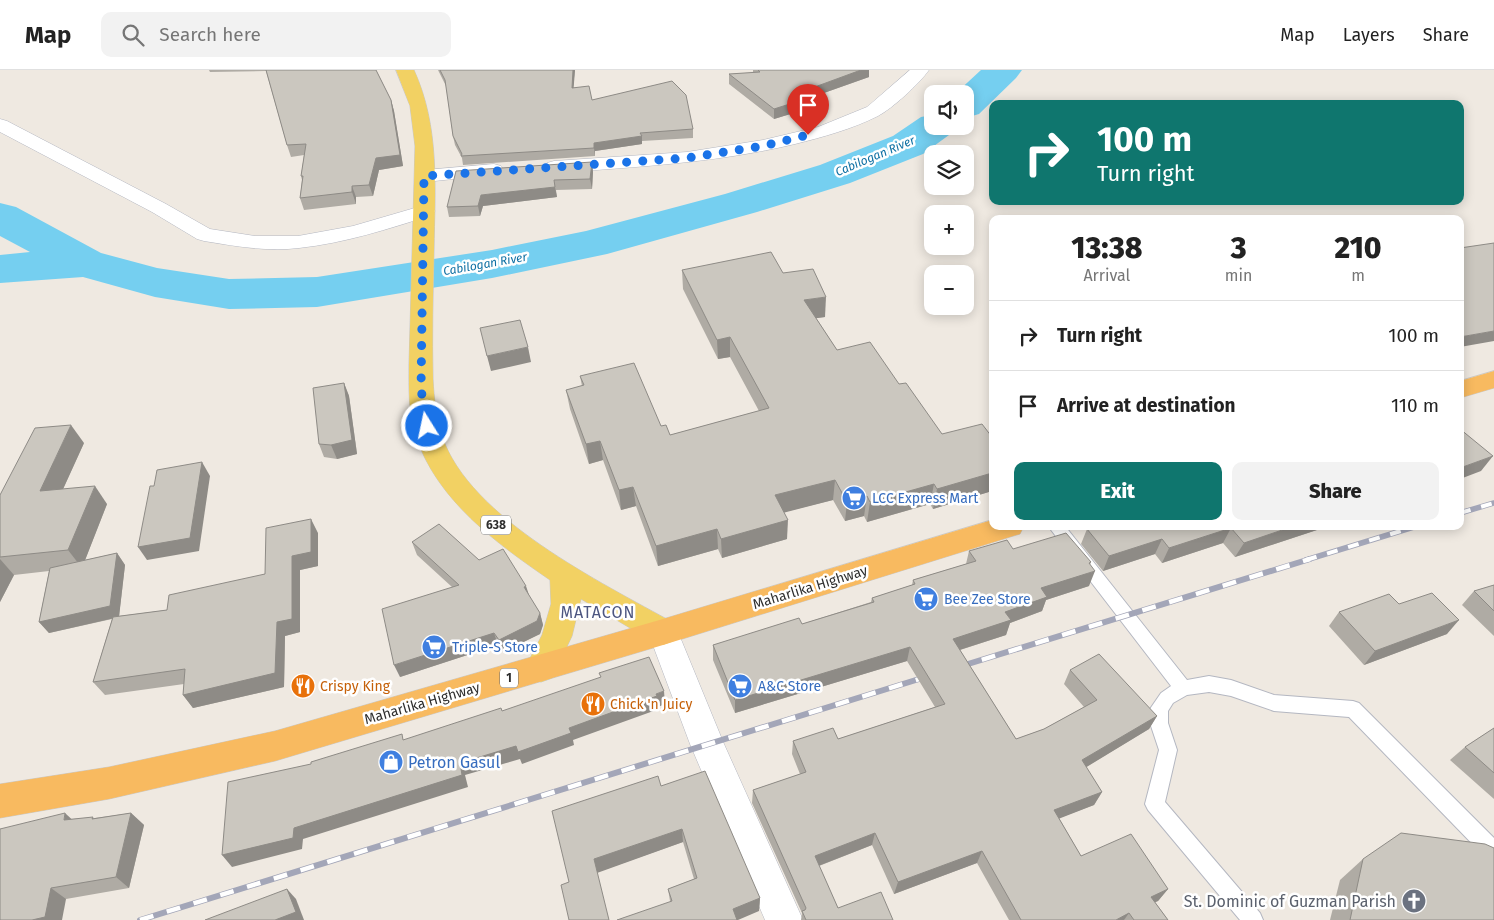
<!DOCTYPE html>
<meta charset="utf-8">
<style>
:root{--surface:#fff;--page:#f2f2f2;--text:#222;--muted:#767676;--line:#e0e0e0;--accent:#0f766e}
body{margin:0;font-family:"Fira Sans",sans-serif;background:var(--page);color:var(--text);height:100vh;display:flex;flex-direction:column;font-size:19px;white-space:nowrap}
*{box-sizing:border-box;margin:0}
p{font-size:16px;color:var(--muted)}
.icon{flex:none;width:28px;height:28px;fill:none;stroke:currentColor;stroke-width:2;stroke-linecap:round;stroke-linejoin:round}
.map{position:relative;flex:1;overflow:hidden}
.side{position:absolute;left:989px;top:145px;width:475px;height:315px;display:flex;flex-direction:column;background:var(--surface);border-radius:10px;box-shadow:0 2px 12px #0003}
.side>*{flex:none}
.guide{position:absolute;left:989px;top:30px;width:475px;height:105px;border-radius:10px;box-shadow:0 2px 12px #0003;background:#0f766e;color:#fff;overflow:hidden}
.tools{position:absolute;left:924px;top:15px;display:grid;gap:10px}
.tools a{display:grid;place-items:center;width:50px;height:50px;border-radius:10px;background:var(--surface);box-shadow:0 2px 12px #0003;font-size:25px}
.pin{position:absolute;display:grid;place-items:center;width:42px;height:42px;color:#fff;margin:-51px -21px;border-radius:50% 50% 50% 0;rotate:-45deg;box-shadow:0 0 5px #0007}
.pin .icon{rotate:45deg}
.me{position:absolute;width:55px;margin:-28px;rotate:350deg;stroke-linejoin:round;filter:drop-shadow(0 0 4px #0008)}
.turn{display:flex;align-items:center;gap:18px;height:105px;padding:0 25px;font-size:22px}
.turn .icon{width:65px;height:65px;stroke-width:2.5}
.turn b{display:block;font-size:35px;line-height:42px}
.eta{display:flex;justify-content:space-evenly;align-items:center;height:85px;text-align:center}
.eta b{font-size:30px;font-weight:800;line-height:35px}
.primary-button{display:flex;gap:10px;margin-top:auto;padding:10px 25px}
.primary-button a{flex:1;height:58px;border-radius:10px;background:var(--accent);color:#fff;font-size:20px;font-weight:800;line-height:58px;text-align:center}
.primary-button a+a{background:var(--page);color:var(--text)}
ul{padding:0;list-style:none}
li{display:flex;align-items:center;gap:15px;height:70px;padding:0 25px;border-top:1px solid var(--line)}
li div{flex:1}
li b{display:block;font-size:19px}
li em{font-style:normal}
header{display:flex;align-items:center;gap:30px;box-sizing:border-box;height:70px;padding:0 25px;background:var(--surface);border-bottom:1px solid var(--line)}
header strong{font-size:24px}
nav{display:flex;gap:28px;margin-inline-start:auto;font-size:18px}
.search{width:350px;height:45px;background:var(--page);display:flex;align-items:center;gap:12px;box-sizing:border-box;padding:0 18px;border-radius:10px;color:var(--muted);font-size:19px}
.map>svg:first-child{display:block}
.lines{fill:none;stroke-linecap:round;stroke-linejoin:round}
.river{fill:#75cff0;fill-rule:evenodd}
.service-casing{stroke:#b4b7c1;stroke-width:2}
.minor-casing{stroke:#b4b7c1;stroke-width:1}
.tertiary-casing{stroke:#b4b7c1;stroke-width:1}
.primary-casing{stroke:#c9c9c9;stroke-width:1}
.trunk-casing{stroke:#c9c9c9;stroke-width:1}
.service{fill:#fff;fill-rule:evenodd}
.minor{fill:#fff;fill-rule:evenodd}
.tertiary{fill:#fff;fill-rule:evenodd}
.primary{fill:#f2d163;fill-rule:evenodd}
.trunk{fill:#f8ba60;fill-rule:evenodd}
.rail-far1-casing{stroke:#a3a6b8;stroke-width:5.5}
.rail-casing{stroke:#a3a6b8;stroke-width:6}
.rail-far1{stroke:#fff;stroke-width:4;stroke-dasharray:11;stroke-linecap:butt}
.rail{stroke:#fff;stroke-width:4.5;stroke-dasharray:14;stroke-linecap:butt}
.wall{fill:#afaba4}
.shaded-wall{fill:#8e8b86}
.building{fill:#cbc7bf;stroke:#8e8b86}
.route{stroke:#1a73e8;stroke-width:9;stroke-dasharray:0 16.2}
.labels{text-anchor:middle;stroke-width:5;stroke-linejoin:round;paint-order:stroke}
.far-water-label{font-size:12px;font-style:italic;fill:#0d6fa3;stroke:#fff}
.shield{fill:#fff;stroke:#6d6d6d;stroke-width:1}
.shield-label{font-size:12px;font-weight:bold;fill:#2e2e2e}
.shop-label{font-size:14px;fill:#366cbe;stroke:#fff;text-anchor:start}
.street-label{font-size:14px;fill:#2e2e2e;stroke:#fff}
.food-label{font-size:14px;fill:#c56008;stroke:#fff;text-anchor:start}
.quarter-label{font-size:16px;letter-spacing:1px;fill:#4d5680;stroke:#fff}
.near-shop-label{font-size:16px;fill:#366cbe;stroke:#fff;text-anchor:start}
.near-worship-label{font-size:16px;fill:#5b616d;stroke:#fff;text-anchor:end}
</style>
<header>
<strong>Map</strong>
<div class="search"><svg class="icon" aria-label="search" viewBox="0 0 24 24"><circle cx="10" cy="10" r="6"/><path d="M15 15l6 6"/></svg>Search here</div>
<nav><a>Map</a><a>Layers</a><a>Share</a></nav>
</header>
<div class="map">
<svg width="1494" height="850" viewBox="0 0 1494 850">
<rect width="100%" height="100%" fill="#efe9e1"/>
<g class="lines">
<g class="river">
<polygon points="981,0 1022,0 1016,8 979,44 965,48 965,24 955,24"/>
<polygon points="932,45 932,56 955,56 949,65 923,84 850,113 757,142 607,184 492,208 317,237 229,239 155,227 83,207 0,213 0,185 30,182 0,166 0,133 16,137 101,183 157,198 229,209 317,207 492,180 586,161 725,124 820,95 893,66 921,47"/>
</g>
<defs>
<polygon id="service" points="1048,456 1065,456 1187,610 1209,606 1231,610 1274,625 1353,631 1359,633 1494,768 1494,792 1487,789 1349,647 1274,641 1231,626 1209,622 1187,625 1173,633 1168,641 1168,653 1177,680 1165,732 1260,843 1263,850 1240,850 1148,740 1145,734 1159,680 1150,653 1150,639 1161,623 1171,616"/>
<g id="minor">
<path d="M910 0H929C919 14 893 38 878 46 852 59 823 67 795 74 716 93 635 97 554 103L547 101 544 97 547 93 554 91 687 82 763 70 818 57 867 37Z"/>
<path d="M0 49 7 51 166 134 210 159 255 166H298L353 156 425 135 432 137 435 141 432 145C388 159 345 173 299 178 267 182 235 176 204 171L197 169 152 142 0 62Z"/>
<polygon points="494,94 501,96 504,100 501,104 425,112 418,110 415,106 418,102 425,100"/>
</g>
<polygon id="tertiary" points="663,549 674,553 678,562 724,674 803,850 765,850 690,674 648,562 652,553"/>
<path id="primary" d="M396 0H414C440 57 435 118 434 180 433 223 432 266 433 309 434 328 436 347 442 366 469 448 602 513 674 553L678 562 674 571 663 575 652 571 581 529 572 566 552 608 541 612 530 608 525 598 542 565 551 534 550 510C496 473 438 431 416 367 408 344 409 318 409 294L415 76 410 36Z"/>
<g id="trunk">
<polygon points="1494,301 1494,318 1460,328 1460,311"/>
<polygon points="992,450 992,456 1024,456 1020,464 1010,467 663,575 275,691 109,729 0,748 0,714 109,697 275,661 663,549"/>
</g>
</defs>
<use href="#service" class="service-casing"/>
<use href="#minor" class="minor-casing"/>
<use href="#tertiary" class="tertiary-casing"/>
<use href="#primary" class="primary-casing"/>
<use href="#trunk" class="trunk-casing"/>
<use href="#service" class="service"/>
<use href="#minor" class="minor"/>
<use href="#tertiary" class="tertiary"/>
<use href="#primary" class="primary"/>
<use href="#trunk" class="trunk"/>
<defs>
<g id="rail-far1">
<polyline points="1460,443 1494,433"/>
<polyline points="1306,490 1417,456"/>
</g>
<g id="rail">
<polyline points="955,598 1310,489"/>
<polyline points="140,850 932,605"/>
</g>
</defs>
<use href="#rail-far1" class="rail-far1-casing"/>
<use href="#rail" class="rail-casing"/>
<use href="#rail-far1" class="rail-far1"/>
<use href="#rail" class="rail"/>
</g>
<g class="wall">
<polygon points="209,0 376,0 391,30 394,41 403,96 379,100 373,126 356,127 356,134 304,140 300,128 302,110 301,106 304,85 291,87 287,75 266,1 210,2"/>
<polygon points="438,0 575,0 573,17 592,30 693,59 693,68 642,71 642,74 595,81 595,86 463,95 462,88 455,75 453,66 446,16"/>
<polygon points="753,0 869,0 869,7 821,24 820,35 774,49 729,14 729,4 753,3"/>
<polygon points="592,92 593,102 592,119 556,120 557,127 483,136 480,146 449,147 447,137"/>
<polygon points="682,200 783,203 825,247 816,248 837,280 899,314 942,364 992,367 992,421 933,439 930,434 867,452 864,446 845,451 833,430 784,442 787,469 722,488 718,479 658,496 636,436 621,440 603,390 589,394 570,339 566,320 582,316 580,306 661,356 670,365 759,341 730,287 718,289 683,219"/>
<polygon points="344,313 349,326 357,384 337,389 324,387 319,374"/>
<polygon points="84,373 63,419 107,434 85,490 117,483 125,495 119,546 167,540 265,504 318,463 318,496 300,500 300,562 285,566 284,617 193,638 183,625 184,614 105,625 93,612 112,549 49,563 39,552 49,501 14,505 0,532 0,425"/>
<polygon points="1096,456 1329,456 1235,487 1223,473 1162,493 1155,484 1103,501 1081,474 1087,459"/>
<polygon points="412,472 479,490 529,526 540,543 543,555 540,564 503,582 498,575 400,607 452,517 417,485"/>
<polygon points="1013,479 1090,494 1089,516 1046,530 1042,541 1010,553 1006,565 960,580 1016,669 1044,659 1084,637 1064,614 1070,600 1157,646 1149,659 1086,697 1102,722 1094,735 1059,748 1081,786 1168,819 1158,831 1155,832 1168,850 1009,850 977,793 894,824 872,775 819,796 838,838 893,850 801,850 802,843 752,733 753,720 800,704 792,684 793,671 838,669 935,637 907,591 735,643 713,590 713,575 802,554 871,532 872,528 912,515 913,510 966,494 969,481"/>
<polygon points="1494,515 1494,566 1462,535 1474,521"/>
<polygon points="1399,534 1447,564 1364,595 1329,556 1339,542"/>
<polygon points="1494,658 1494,729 1450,690 1465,677"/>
<polygon points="661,716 760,828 759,841 670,831 668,819 694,809 683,772 569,812"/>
<polygon points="131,743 144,755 129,818 66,829 0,850 72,749 95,748"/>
<polygon points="1363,789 1494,850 1330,850 1340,810"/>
</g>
<g class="shaded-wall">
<polygon points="573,0 575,0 573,26 572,18"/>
<polygon points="861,0 869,0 869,7 821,24 820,35 774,49 774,39 812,18"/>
<polygon points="391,30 394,41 403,96 379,100 373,126 369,115"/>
<polygon points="642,66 642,74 595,81 595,86 594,78 594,73"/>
<polygon points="592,92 593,102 592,119 590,109"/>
<polygon points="352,116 356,127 356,134 352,122"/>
<polygon points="555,117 557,127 483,136 480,146 478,136 481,125"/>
<polygon points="826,227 825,247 803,250 804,230"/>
<polygon points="1494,261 1494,271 1460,277 1460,267"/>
<polygon points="730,267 730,287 718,289 717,270"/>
<polygon points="528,277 531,292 491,301 487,286"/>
<polygon points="344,313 349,326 357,384 337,389 331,375"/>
<polygon points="71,355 84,373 54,439 40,421"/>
<polygon points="600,371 603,390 589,394 586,374"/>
<polygon points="1493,386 1481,401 1460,409 1460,398"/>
<polygon points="202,392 210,406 199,481 147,490 138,477"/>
<polygon points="992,403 992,421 933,439 937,419"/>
<polygon points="835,410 833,430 775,445 775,425"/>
<polygon points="934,414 930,434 867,452 870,432"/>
<polygon points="95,416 107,434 82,498 68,480"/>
<polygon points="633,417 636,436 621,440 619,420"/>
<polygon points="867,426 864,446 845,451 847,432"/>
<polygon points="311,449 318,463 318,496 300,500 300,562 285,566 284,617 193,638 183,625 277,552 292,486"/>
<polygon points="788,450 787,469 722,488 721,469"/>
<polygon points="1294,456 1329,456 1235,487 1244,473"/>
<polygon points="1231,458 1223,473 1162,493 1169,478"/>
<polygon points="717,459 718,479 658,496 656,476"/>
<polygon points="1162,469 1155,484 1103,501 1109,486"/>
<polygon points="117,483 125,495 119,547 49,563 39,552"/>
<polygon points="0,489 14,505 0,532"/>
<polygon points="1091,492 1086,504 1095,501 1089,516 1046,530 1042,541 1010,553 1006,565 950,583 953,569 1005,542 1041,518"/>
<polygon points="526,516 530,528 524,517"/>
<polygon points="540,543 543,555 540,564 503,582 499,570"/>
<polygon points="1459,550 1447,564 1364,595 1375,581"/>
<polygon points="494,563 498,575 400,607 394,595"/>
<polygon points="910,577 907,591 735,643 735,630"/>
<polygon points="664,621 665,634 658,637 659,639 573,670 574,675 522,694 520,689 465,705 468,717 303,769 302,779 232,797 222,785 460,693 569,658"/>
<polygon points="1157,646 1149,659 1075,704 1082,690"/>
<polygon points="1102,722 1094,735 1048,753 1054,740"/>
<polygon points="65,743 79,756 64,750"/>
<polygon points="131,743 144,755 129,818 116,807"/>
<polygon points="682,759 683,772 597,803 594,789"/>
<polygon points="875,763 872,775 813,798 815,786"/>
<polygon points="982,781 977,793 894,824 898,812"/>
<polygon points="51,818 66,829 62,850 32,850"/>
<polygon points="287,819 296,829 304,850 275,850"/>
<polygon points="1168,819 1158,831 1142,838 1151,827"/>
<polygon points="760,828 759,841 738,850 733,850 733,839"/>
<polygon points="1129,843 1124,850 1116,850"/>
</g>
<g class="building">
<polygon points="266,0 376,0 391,30 400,85 376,88 369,115 352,116 352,122 300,128 303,106 301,106 306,74 287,75"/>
<polygon points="440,0 573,0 572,18 589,16 592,30 672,11 686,25 693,59 640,63 642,66 594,73 594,78 461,86 462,84 453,66 445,10"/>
<polygon points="758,0 861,0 812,18 821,24 774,39 729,4 760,2"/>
<polygon points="592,92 590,109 554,110 555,117 481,125 478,136 447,137 456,101"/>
<polygon points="1494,173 1494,261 1460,267 1460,187 1464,187 1460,184 1460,178"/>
<polygon points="771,182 783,203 813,199 826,227 804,230 837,280 870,272 899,314 906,313 942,364 982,354 992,367 992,403 937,419 934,414 870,432 867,426 847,432 835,410 775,425 788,450 721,469 717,459 656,476 633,417 619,420 600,371 586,374 566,320 584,315 580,306 634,293 661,356 666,355 670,365 769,338 730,267 717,270 682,200"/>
<polygon points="520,250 528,277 487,286 480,258"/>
<polygon points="344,313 352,370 331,375 319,374 313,318"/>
<polygon points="71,355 40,421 95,416 68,480 0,487 0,425 35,358"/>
<polygon points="1460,359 1493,386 1460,398"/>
<polygon points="202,392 190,468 138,477 150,416 154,416 157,400"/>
<polygon points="311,449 311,482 292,486 292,549 277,552 275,603 183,625 185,599 93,612 113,547 167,540 169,525 265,504 266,458"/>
<polygon points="439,454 479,490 503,479 526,516 524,517 540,543 537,551 499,570 494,563 394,595 382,539 459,515 412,472"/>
<polygon points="1096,456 1294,456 1244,473 1231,458 1169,478 1162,469 1109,486 1087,459"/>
<polygon points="1066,463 1091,492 1089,493 1095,501 1041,518 1047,527 1005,542 1011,550 953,569 1016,669 1044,659 1097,630 1070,600 1099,584 1157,646 1082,690 1102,722 1054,740 1081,786 1131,764 1168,819 1151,827 1168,850 1134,850 1129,843 1116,850 1021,850 982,781 898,812 875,763 815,786 838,838 881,822 893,850 806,850 802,841 805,840 806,838 753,720 806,702 793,671 833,658 838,669 945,634 910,577 735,630 713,575 799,548 802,554 874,532 872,528 915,514 913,510 976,491 969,481 1007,470 1013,479"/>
<polygon points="117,483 110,536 39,552 50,498"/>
<polygon points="1494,515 1494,541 1474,521"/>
<polygon points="1432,523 1459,550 1375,581 1339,542 1389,524 1399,534"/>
<polygon points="649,587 664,621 656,624 657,626 569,658 571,663 518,682 516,676 460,693 462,705 294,758 293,768 222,785 228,712 311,694 311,692 402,664 403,670 501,638 502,641 601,607 599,603"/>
<polygon points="1494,658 1494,703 1465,677"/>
<polygon points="705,701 760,828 733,839 737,850 617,850 672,831 668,819 697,808 682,759 594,789 609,850 569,850 561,815 569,812 552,741 658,706 661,716"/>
<polygon points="65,743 64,750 93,747 92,749 131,743 116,807 51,818 45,847 32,850 0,850 0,759"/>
<polygon points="1401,763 1485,774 1494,778 1494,850 1350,850 1363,789"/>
<polygon points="287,819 296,842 275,850 205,850"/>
</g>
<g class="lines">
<polyline class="route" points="427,356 421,319 424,106 687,88 763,76 808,65"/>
</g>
<defs>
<symbol id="supermarket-disc" viewBox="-11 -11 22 22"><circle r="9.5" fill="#3f7fe0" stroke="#fff"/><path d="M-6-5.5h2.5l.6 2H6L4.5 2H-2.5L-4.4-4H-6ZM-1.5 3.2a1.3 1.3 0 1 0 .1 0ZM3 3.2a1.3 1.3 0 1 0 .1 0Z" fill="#fff"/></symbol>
<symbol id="restaurant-disc" viewBox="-11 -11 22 22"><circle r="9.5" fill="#e8710a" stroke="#fff"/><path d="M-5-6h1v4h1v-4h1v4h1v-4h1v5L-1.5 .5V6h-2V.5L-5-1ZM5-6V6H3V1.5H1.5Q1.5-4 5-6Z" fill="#fff"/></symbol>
<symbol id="shop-disc" viewBox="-11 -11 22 22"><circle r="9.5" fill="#3f7fe0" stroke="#fff"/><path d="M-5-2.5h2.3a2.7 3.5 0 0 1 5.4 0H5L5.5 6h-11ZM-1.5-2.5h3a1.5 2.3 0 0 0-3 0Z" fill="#fff"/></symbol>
<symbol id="church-disc" viewBox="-11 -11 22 22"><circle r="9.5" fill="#6b7280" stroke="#fff"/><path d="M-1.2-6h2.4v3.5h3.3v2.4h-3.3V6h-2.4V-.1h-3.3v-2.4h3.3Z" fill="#fff"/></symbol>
</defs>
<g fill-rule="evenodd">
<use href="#supermarket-disc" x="840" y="414" width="28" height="28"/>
<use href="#supermarket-disc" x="912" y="515" width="28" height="28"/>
<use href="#supermarket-disc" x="420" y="563" width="28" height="28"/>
<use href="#restaurant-disc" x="289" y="602" width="28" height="28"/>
<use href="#supermarket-disc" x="726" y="602" width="28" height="28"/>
<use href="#restaurant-disc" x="579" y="620" width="28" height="28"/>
<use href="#shop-disc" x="377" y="678" width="28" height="28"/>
<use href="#church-disc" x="1400" y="817" width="28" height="28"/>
</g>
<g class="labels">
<g class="far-water-label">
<text transform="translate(875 86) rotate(-23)" y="4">Cabilogan River</text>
<text transform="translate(485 194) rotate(-10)" y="4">Cabilogan River</text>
</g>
<g class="shield">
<rect x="481" y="445.5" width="30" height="19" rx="4"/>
<rect x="500" y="598.5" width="18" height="19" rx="4"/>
</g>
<g class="shield-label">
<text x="496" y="459">638</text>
<text x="509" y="612">1</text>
</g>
<g class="shop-label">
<text x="872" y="433">LCC Express Mart</text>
<text x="944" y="534">Bee Zee Store</text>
<text x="452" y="582">Triple-S Store</text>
<text x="758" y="621">A&amp;C Store</text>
</g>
<g class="street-label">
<text transform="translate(810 517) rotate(-17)" y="5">Maharlika Highway</text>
<text transform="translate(422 633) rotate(-16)" y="5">Maharlika Highway</text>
</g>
<g class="food-label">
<text x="320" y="621">Crispy King</text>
<text x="610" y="639">Chick 'n Juicy</text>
</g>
<g class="quarter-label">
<text x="598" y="548">MATACON</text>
</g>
<g class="near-shop-label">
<text x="408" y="698">Petron Gasul</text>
</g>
<g class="near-worship-label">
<text x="1396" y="837">St. Dominic of Guzman Parish</text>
</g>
</g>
</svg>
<div class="tools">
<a><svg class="icon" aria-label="sound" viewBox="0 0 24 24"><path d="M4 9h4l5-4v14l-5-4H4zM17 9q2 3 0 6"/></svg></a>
<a><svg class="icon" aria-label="layers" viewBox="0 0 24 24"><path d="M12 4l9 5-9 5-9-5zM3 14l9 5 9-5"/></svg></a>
<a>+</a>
<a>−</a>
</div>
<div class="pin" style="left:808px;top:65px;background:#d93025"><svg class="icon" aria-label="arrive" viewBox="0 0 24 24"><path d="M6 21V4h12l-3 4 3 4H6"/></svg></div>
<svg class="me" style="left:427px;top:356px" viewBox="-20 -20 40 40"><circle r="17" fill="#1a73e8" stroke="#fff" stroke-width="3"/><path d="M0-11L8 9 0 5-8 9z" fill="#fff"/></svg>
<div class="guide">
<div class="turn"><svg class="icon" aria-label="right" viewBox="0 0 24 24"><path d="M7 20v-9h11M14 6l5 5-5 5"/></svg><div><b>100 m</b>Turn right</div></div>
</div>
<section class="side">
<div class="eta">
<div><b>13:38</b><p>Arrival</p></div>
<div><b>3</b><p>min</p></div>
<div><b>210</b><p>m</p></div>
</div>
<ul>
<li><svg class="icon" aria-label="right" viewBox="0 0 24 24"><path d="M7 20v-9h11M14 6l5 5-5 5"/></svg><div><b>Turn right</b></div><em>100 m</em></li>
<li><svg class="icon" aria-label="arrive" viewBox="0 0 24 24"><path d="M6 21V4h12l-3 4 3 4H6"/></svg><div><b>Arrive at destination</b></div><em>110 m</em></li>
</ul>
<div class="primary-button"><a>Exit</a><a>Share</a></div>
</section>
</div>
